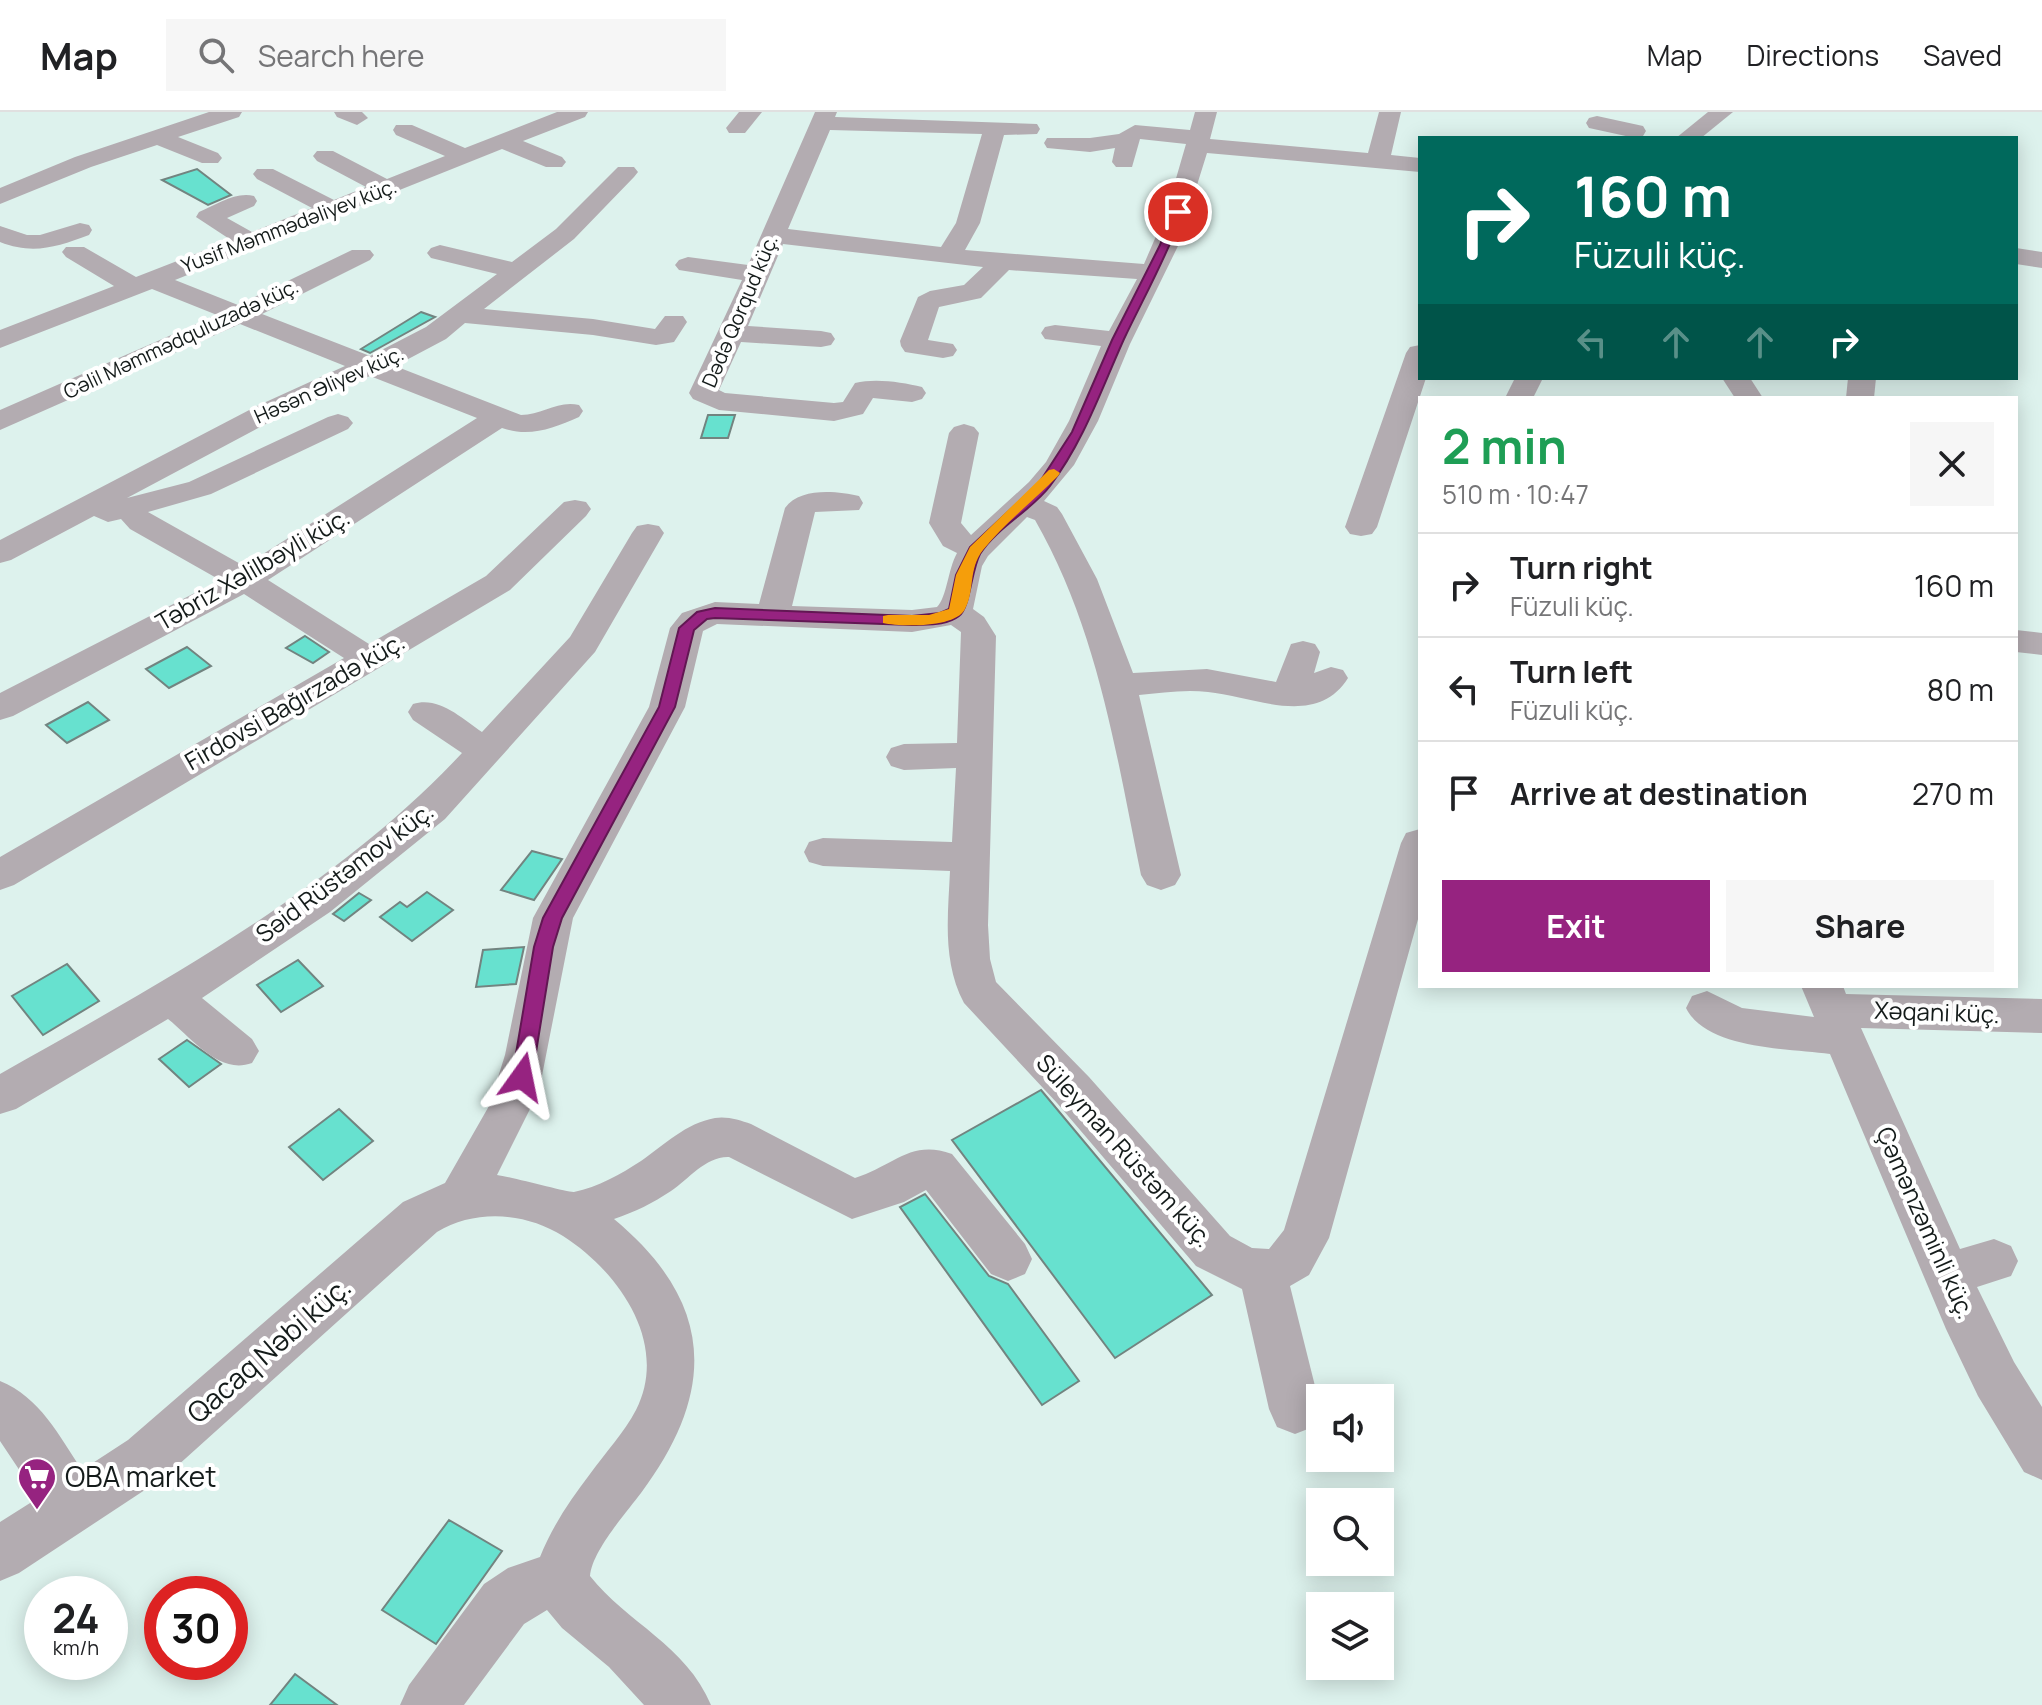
<!DOCTYPE html>
<meta charset="utf-8">
<style>
:root{--surface:#fff;--page:#f6f6f6;--text:#202124;--muted:#757577;--line:#e0e0e0;--accent:#962380}
body{margin:0;font-family:Manrope,sans-serif;background:var(--page);color:var(--text);height:100vh;display:flex;flex-direction:column;font-size:30px;white-space:nowrap}
*{box-sizing:border-box;margin:0}
p{font-size:26px;color:var(--muted)}
.icon{flex:none;width:44px;height:44px;fill:none;stroke:currentColor;stroke-width:2;stroke-linecap:round;stroke-linejoin:round}
.map{position:relative;flex:1;overflow:hidden}
.side{position:absolute;left:1418px;top:284px;width:600px;height:592px;display:flex;flex-direction:column;background:var(--surface);border-radius:0px;box-shadow:0 4px 20px #0003}
.side>*{flex:none}
.top-card{position:absolute;left:1418px;top:24px;width:600px;height:244px;border-radius:0px;box-shadow:0 4px 20px #0003;background:#00695c;color:#fff;overflow:hidden}
.fabs{position:absolute;left:1306px;top:1272px;display:grid;gap:16px}
.fabs a{display:grid;place-items:center;width:88px;height:88px;border-radius:0px;background:var(--surface);box-shadow:0 4px 20px #0003;font-size:40px}
.speed{position:absolute;left:24px;top:1464px;display:flex;gap:16px;font-size:40px;font-weight:700;text-align:center}
.speed>*{display:grid;place-content:center;width:104px;height:104px;border-radius:50%;background:var(--surface);box-shadow:0 4px 20px #0003;line-height:1}
.speed small{font-size:20px;font-weight:400}
.speed .limit{border:12px solid #d22;background:#fff;color:#111}
.pin{position:absolute;display:grid;place-items:center;width:68px;height:68px;color:#fff;margin:-34px;border:4px solid #fff;border-radius:50%;box-shadow:0 2px 8px #0007}
.me{position:absolute;width:88px;margin:-44px;rotate:12deg;stroke-linejoin:round;filter:drop-shadow(0 0 6px #0008)}
.turn{display:flex;align-items:center;gap:28px;height:168px;padding:0 24px;font-size:36px}
.turn .icon{width:104px;height:104px;stroke-width:2.5}
.turn b{display:block;font-size:56px;line-height:68px}
.lanes{display:flex;align-items:center;height:76px;padding:0 24px;background:#0003;justify-content:center;gap:40px;direction:ltr}
.lanes .off{opacity:.35}
.round{display:grid;place-items:center;flex:none;width:84px;height:84px;border-radius:0px;background:var(--page)}
.summary{display:flex;align-items:center;justify-content:space-between;height:136px;padding:0 24px}
h1{font-size:48px;font-weight:700;line-height:60px;color:#1e9e55}
.button{display:flex;gap:16px;margin-top:auto;padding:16px 24px}
.button a{flex:1;height:92px;border-radius:0px;background:var(--accent);color:#fff;font-size:32px;font-weight:700;line-height:92px;text-align:center}
.button a+a{background:var(--page);color:var(--text)}
ul{padding:0;list-style:none}
li{display:flex;align-items:center;gap:24px;height:104px;padding:0 24px;border-top:2px solid var(--line)}
li div{flex:1}
li b{display:block;font-size:30px}
li em{font-style:normal}
header{display:flex;align-items:center;gap:48px;box-sizing:border-box;height:112px;padding:0 40px;background:var(--surface);border-bottom:2px solid var(--line)}
header strong{font-size:38px}
nav{display:flex;gap:44px;margin-inline-start:auto;font-size:28px}
.search{width:560px;height:72px;background:var(--page);display:flex;align-items:center;gap:20px;box-sizing:border-box;padding:0 28px;border-radius:0px;color:var(--muted);font-size:30px}
.map>svg:first-child{display:block}
.building{fill:#67e1cf;stroke:#728480;stroke-width:2}
.lines{fill:none;stroke-linecap:round;stroke-linejoin:round}
.minor{fill:#b3acb1;fill-rule:evenodd}
.route{fill:#962380;stroke:#621753;stroke-width:2}
.slow{fill:#f59e0b}
.labels{text-anchor:middle;stroke-width:8;stroke-linejoin:round;paint-order:stroke}
.far-street-label{font-size:20px;fill:#141b1a;stroke:#fff}
.street-label{font-size:24px;fill:#141b1a;stroke:#fff}
.near-street-label{font-size:28px;fill:#141b1a;stroke:#fff}
.near-poi-label{font-size:28px;fill:#141b1a;stroke:#fff;text-anchor:start}
</style>
<header>
<strong>Map</strong>
<div class="search"><svg class="icon" aria-label="search" viewBox="0 0 24 24"><circle cx="10" cy="10" r="6"/><path d="M15 15l6 6"/></svg>Search here</div>
<nav><a>Map</a><a>Directions</a><a>Saved</a></nav>
</header>
<div class="map">
<svg width="2042" height="1593" viewBox="0 0 2042 1593">
<rect width="100%" height="100%" fill="#ddf2ed"/>
<g class="building">
<polygon points="197,57 231,83 208,93 162,68"/>
<polygon points="421,200 435,205 370,241 361,237"/>
<polygon points="708,303 735,303 728,326 701,326"/>
<polygon points="305,524 329,540 313,551 286,536"/>
<polygon points="187,535 211,554 169,576 146,557"/>
<polygon points="88,590 109,608 67,631 46,613"/>
<polygon points="532,739 562,747 534,788 501,778"/>
<polygon points="427,780 453,798 412,829 380,805 400,790 407,795"/>
<polygon points="359,781 371,788 344,809 333,802"/>
<polygon points="524,835 516,872 476,875 483,838"/>
<polygon points="298,848 323,874 281,900 257,873"/>
<polygon points="67,852 99,889 43,923 12,884"/>
<polygon points="187,928 221,952 189,975 159,947"/>
<polygon points="1041,978 1212,1183 1115,1246 952,1028"/>
<polygon points="339,997 373,1029 323,1068 289,1035"/>
<polygon points="925,1082 989,1164 1008,1172 1079,1269 1042,1293 900,1095"/>
<polygon points="449,1408 502,1439 436,1532 382,1498"/>
<polygon points="295,1562 337,1593 270,1593"/>
</g>
<g class="lines">
<g class="minor">
<polygon points="209,0 242,0 239,5 178,25 218,41 222,46 218,51 202,51 157,33 91,55 0,92 0,76 75,45"/>
<polygon points="334,0 362,0 368,6 357,13 337,5"/>
<path d="M557 0H588L585 5 523 29 562 45 566 50 562 55H546L502 37 175 168 238 193 352 138H370L374 143 370 148 262 202 370 244 426 215 497 162 431 146 427 141 431 136 440 133 512 150 556 117 618 55H634L638 60 634 65 574 127 484 197 593 207 655 217 665 204H683L687 210 674 230 656 233 593 223 465 211 446 227 395 254 521 303C542 303 558 288 579 293L583 299 579 305C553 316 530 326 502 316L268 468 369 532 486 464 564 390 575 388 586 390 591 397 586 404 510 478 14 773 0 778V745L344 546 244 482 13 604 0 608V581L220 468 130 417 121 407 108 410 94 404 11 448 0 451V428L257 294 345 254 240 212 0 318V298L217 203 152 177 0 236V218L114 174 66 145 62 140 66 135H84L136 165 231 128 196 105 199 100C216 93 236 79 254 84L257 89 254 94 227 106 252 120 312 96 257 67 253 62 257 57H273L334 88 366 75 317 49 313 44 317 39H333L387 67 445 44 396 23 393 18 396 13H412L465 36ZM370 264 477 306 244 454 148 400 211 382 348 317 353 311 348 305 338 302 328 305 189 370 127 386 277 306Z"/>
<polygon points="739,0 762,0 745,21 729,21 726,16"/>
<path d="M815 0H837L835 5 1037 12 1040 17 1037 22 1004 23 980 111 965 138 1144 152 1166 101 1186 32 1140 27 1132 55H1116L1112 50 1115 36 1090 40 1047 36 1044 31 1047 26H1090L1119 22 1135 13 1190 18 1195 0H1217L1210 27 1368 41 1379 0H1401L1391 43 1420 46V60L1207 41 1178 134 1130 232 1098 309 1074 353 1044 389 1057 395 1062 402 1097 467 1133 561 1207 557 1276 570 1291 532 1303 529 1315 532 1320 540 1314 561 1331 555 1343 558 1348 566C1316 617 1253 584 1208 580 1185 577 1161 581 1139 583L1181 763 1175 773 1161 778 1147 773 1141 763C1116 641 1098 518 1035 408L1027 405 988 444 982 454 973 497 984 505 996 524 988 813 990 847 996 870 1089 965 1230 1124 1252 1136 1269 1137 1284 1118 1401 731 1406 721 1420 717V800L1329 1126 1309 1163 1290 1174 1320 1294 1313 1315 1295 1322 1277 1315 1269 1297 1242 1177 1196 1154 1057 991 964 891C942 849 948 804 950 759L823 754 809 750 804 740 809 730 823 726 952 730 956 656 904 658 891 654 886 645 891 636 904 632 957 631 961 520 951 513 912 520 717 512 703 519 685 595 573 806 539 979 497 1063C512 1065 569 1081 574 1080 598 1075 621 1062 641 1049 664 1033 686 1011 715 1006 727 1004 740 1008 751 1012L855 1066C894 1054 910 1027 952 1042L1025 1132 1032 1147 1025 1162 1008 1169 991 1162 926 1078 904 1090 852 1107 729 1045C706 1044 689 1067 671 1079 653 1091 635 1100 614 1107 715 1191 717 1279 641 1381 626 1401 592 1439 590 1464 627 1511 686 1533 711 1593H644L609 1555 562 1516 547 1498 524 1512 464 1593H400L409 1573 484 1472 508 1456 540 1445C552 1415 570 1388 590 1362 605 1341 624 1321 636 1298 670 1231 618 1159 563 1124 525 1100 475 1097 437 1120L166 1364 19 1461 0 1469V1410L38 1386 0 1329V1269C40 1285 59 1324 82 1358L128 1328 403 1090 445 1071 489 994 505 943 533 806 649 595 670 516 682 501 715 490 759 492 785 396C800 375 837 379 859 384L863 391 859 398 815 400 792 494 912 498 937 495C947 485 948 457 957 441L943 434 929 411 949 321 954 315 964 312 974 315 979 321 961 411 971 423 1029 370 1046 350 1069 309 1101 234 1045 227 1041 221 1045 215 1055 213 1109 219 1137 167 1009 158 981 186 939 195 928 228 953 232 957 238 953 244 943 246 905 240 901 234 900 229 918 185 930 179 964 173 983 155 783 132 748 214 821 219 831 221 835 227 831 233 821 235 741 230 719 278 725 281 834 291 843 290 855 271C875 266 902 270 922 275L926 281 922 287 912 290 873 286 863 302 834 309 719 298 693 287 689 281 742 168 679 158 675 153 679 148 688 145 748 153ZM830 18 982 22 956 111 941 135 788 117Z"/>
<polygon points="1708,0 1733,0 1701,26 1676,26"/>
<polygon points="1597,4 1643,14 1646,19 1643,24 1635,26 1589,16 1586,11 1589,6"/>
<path d="M80 111 89 113 92 118 89 123C57 135 33 143 0 130V114L27 123H40Z"/>
<polygon points="2016,136 2042,140 2042,156 2016,152"/>
<polygon points="1420,233 1420,266 1426,266 1377,415 1372,422 1361,424 1350,422 1345,415 1406,241 1410,235"/>
<polygon points="1515,266 1543,266 1533,286 1505,286"/>
<polygon points="1722,266 1750,266 1763,286 1735,286"/>
<polygon points="1848,266 1876,266 1874,286 1846,286"/>
<path d="M648 412 659 414 664 421 595 540 445 707 330 800 202 886 252 927 259 939 252 951C219 963 193 927 168 907L16 997 0 1002V962C162 870 334 778 462 641L413 608 408 600 413 592C439 584 461 606 482 620L570 525 632 421 637 414Z"/>
<polygon points="2016,518 2042,521 2042,543 2016,540"/>
<path d="M1801 874H1843L1846 882 2042 887V921L1861 916 1960 1137 1994 1127 2011 1134 2018 1149 2011 1164 1977 1175 2014 1250 2042 1295V1368L2024 1360 1978 1284 1946 1217 1830 942C1788 936 1707 938 1686 896L1692 884 1707 879 1742 896 1814 905Z"/>
</g>
</g>
<path class="route" d="M1178 97 1183 100C1167 144 1144 185 1124 227 1101 278 1084 329 1050 374 1031 399 997 415 980 442 971 459 970 496 959 504 946 514 927 512 912 513L715 506 707 507 694 518 675 595 562 806 553 835 532 965 529 971 522 973 515 971 512 965 534 835 543 806 659 595 679 516 697 500 715 496 912 504 940 501 949 497 956 463 970 435 1039 371 1072 320 1112 228 1160 133 1172 100Z"/>
<path class="slow" d="M1054 357 1060 361 1058 364C1034 388 1005 411 983 438 968 457 975 479 965 497 956 516 901 515 883 511V504L888 503H929L949 497 956 463 970 435 1049 358Z"/>
<defs>
<symbol id="supermarket-pin" viewBox="-11 -11 22 30"><path d="M0 17L-7.5 6A9.5 9.5 0 1 1 7.5 6Z" fill="#962380" stroke="#fff"/><path d="M-6-5.5h2.5l.6 2H6L4.5 2H-2.5L-4.4-4H-6ZM-1.5 3.2a1.3 1.3 0 1 0 .1 0ZM3 3.2a1.3 1.3 0 1 0 .1 0Z" fill="#fff"/></symbol>
</defs>
<g fill-rule="evenodd">
<use href="#supermarket-pin" x="15" y="1343" width="44" height="60"/>
</g>
<g class="labels">
<g class="far-street-label">
<text transform="translate(289 114) rotate(-21)" y="7">Yusif Məmmədəliyev küç.</text>
<text transform="translate(740 199) rotate(-67)" y="7">Dədə Qorqud küç.</text>
<text transform="translate(181 227) rotate(-25)" y="7">Cəlil Məmmədquluzadə küç.</text>
<text transform="translate(329 273) rotate(-24)" y="7">Həsən Əliyev küç.</text>
</g>
<g class="street-label">
<text transform="translate(253 458) rotate(-30)" y="8">Təbriz Xəlilbəyli küç.</text>
<text transform="translate(295 590) rotate(-30)" y="8">Firdovsi Bağırzadə küç.</text>
<text transform="translate(345 761) rotate(-37)" y="8">Səid Rüstəmov küç.</text>
<text transform="translate(1937 901) rotate(2)" y="8">Xəqani küç.</text>
<text transform="translate(1124 1039) rotate(48)" y="8">Süleyman Rüstəm küç.</text>
<text transform="translate(1925 1111) rotate(66)" y="8">Çəmənzəminli küç.</text>
</g>
<g class="near-street-label">
<text transform="translate(269 1238) rotate(-41)" y="10">Qacaq Nəbi küç.</text>
</g>
<g class="near-poi-label">
<text x="65" y="1375">OBA market</text>
</g>
</g>
</svg>
<div class="fabs">
<a><svg class="icon" aria-label="sound" viewBox="0 0 24 24"><path d="M4 9h4l5-4v14l-5-4H4zM17 9q2 3 0 6"/></svg></a>
<a><svg class="icon" aria-label="search" viewBox="0 0 24 24"><circle cx="10" cy="10" r="6"/><path d="M15 15l6 6"/></svg></a>
<a><svg class="icon" aria-label="layers" viewBox="0 0 24 24"><path d="M12 4l9 5-9 5-9-5zM3 14l9 5 9-5"/></svg></a>
</div>
<div class="speed"><div>24<small>km/h</small></div><div class="limit">30</div></div>
<div class="pin" style="left:1178px;top:100px;background:#d93025"><svg class="icon" aria-label="arrive" viewBox="0 0 24 24"><path d="M6 21V4h12l-3 4 3 4H6"/></svg></div>
<svg class="me" style="left:522px;top:965px" viewBox="-20 -20 40 40"><path d="M0-17L14 15 0 8-14 15z" fill="#962380" stroke="#fff" stroke-width="4"/></svg>
<div class="top-card">
<div class="turn"><svg class="icon" aria-label="right" viewBox="0 0 24 24"><path d="M7 20v-9h11M14 6l5 5-5 5"/></svg><div><b>160 m</b>Füzuli küç.</div></div>
<div class="lanes"><svg class="icon off" aria-label="left" viewBox="0 0 24 24"><path d="M17 20v-9H6M10 6l-5 5 5 5"/></svg><svg class="icon off" aria-label="ahead" viewBox="0 0 24 24"><path d="M12 20V5M6 11l6-6 6 6"/></svg><svg class="icon off" aria-label="ahead" viewBox="0 0 24 24"><path d="M12 20V5M6 11l6-6 6 6"/></svg><svg class="icon" aria-label="right" viewBox="0 0 24 24"><path d="M7 20v-9h11M14 6l5 5-5 5"/></svg></div>
</div>
<section class="side">
<div class="summary"><div><h1>2 min</h1><p>510 m · 10:47</p></div><a class="round"><svg class="icon" aria-label="close" viewBox="0 0 24 24"><path d="M6 6l12 12M18 6L6 18"/></svg></a></div>
<ul>
<li><svg class="icon" aria-label="right" viewBox="0 0 24 24"><path d="M7 20v-9h11M14 6l5 5-5 5"/></svg><div><b>Turn right</b><p>Füzuli küç.</p></div><em>160 m</em></li>
<li><svg class="icon" aria-label="left" viewBox="0 0 24 24"><path d="M17 20v-9H6M10 6l-5 5 5 5"/></svg><div><b>Turn left</b><p>Füzuli küç.</p></div><em>80 m</em></li>
<li><svg class="icon" aria-label="arrive" viewBox="0 0 24 24"><path d="M6 21V4h12l-3 4 3 4H6"/></svg><div><b>Arrive at destination</b></div><em>270 m</em></li>
</ul>
<div class="button"><a>Exit</a><a>Share</a></div>
</section>
</div>
